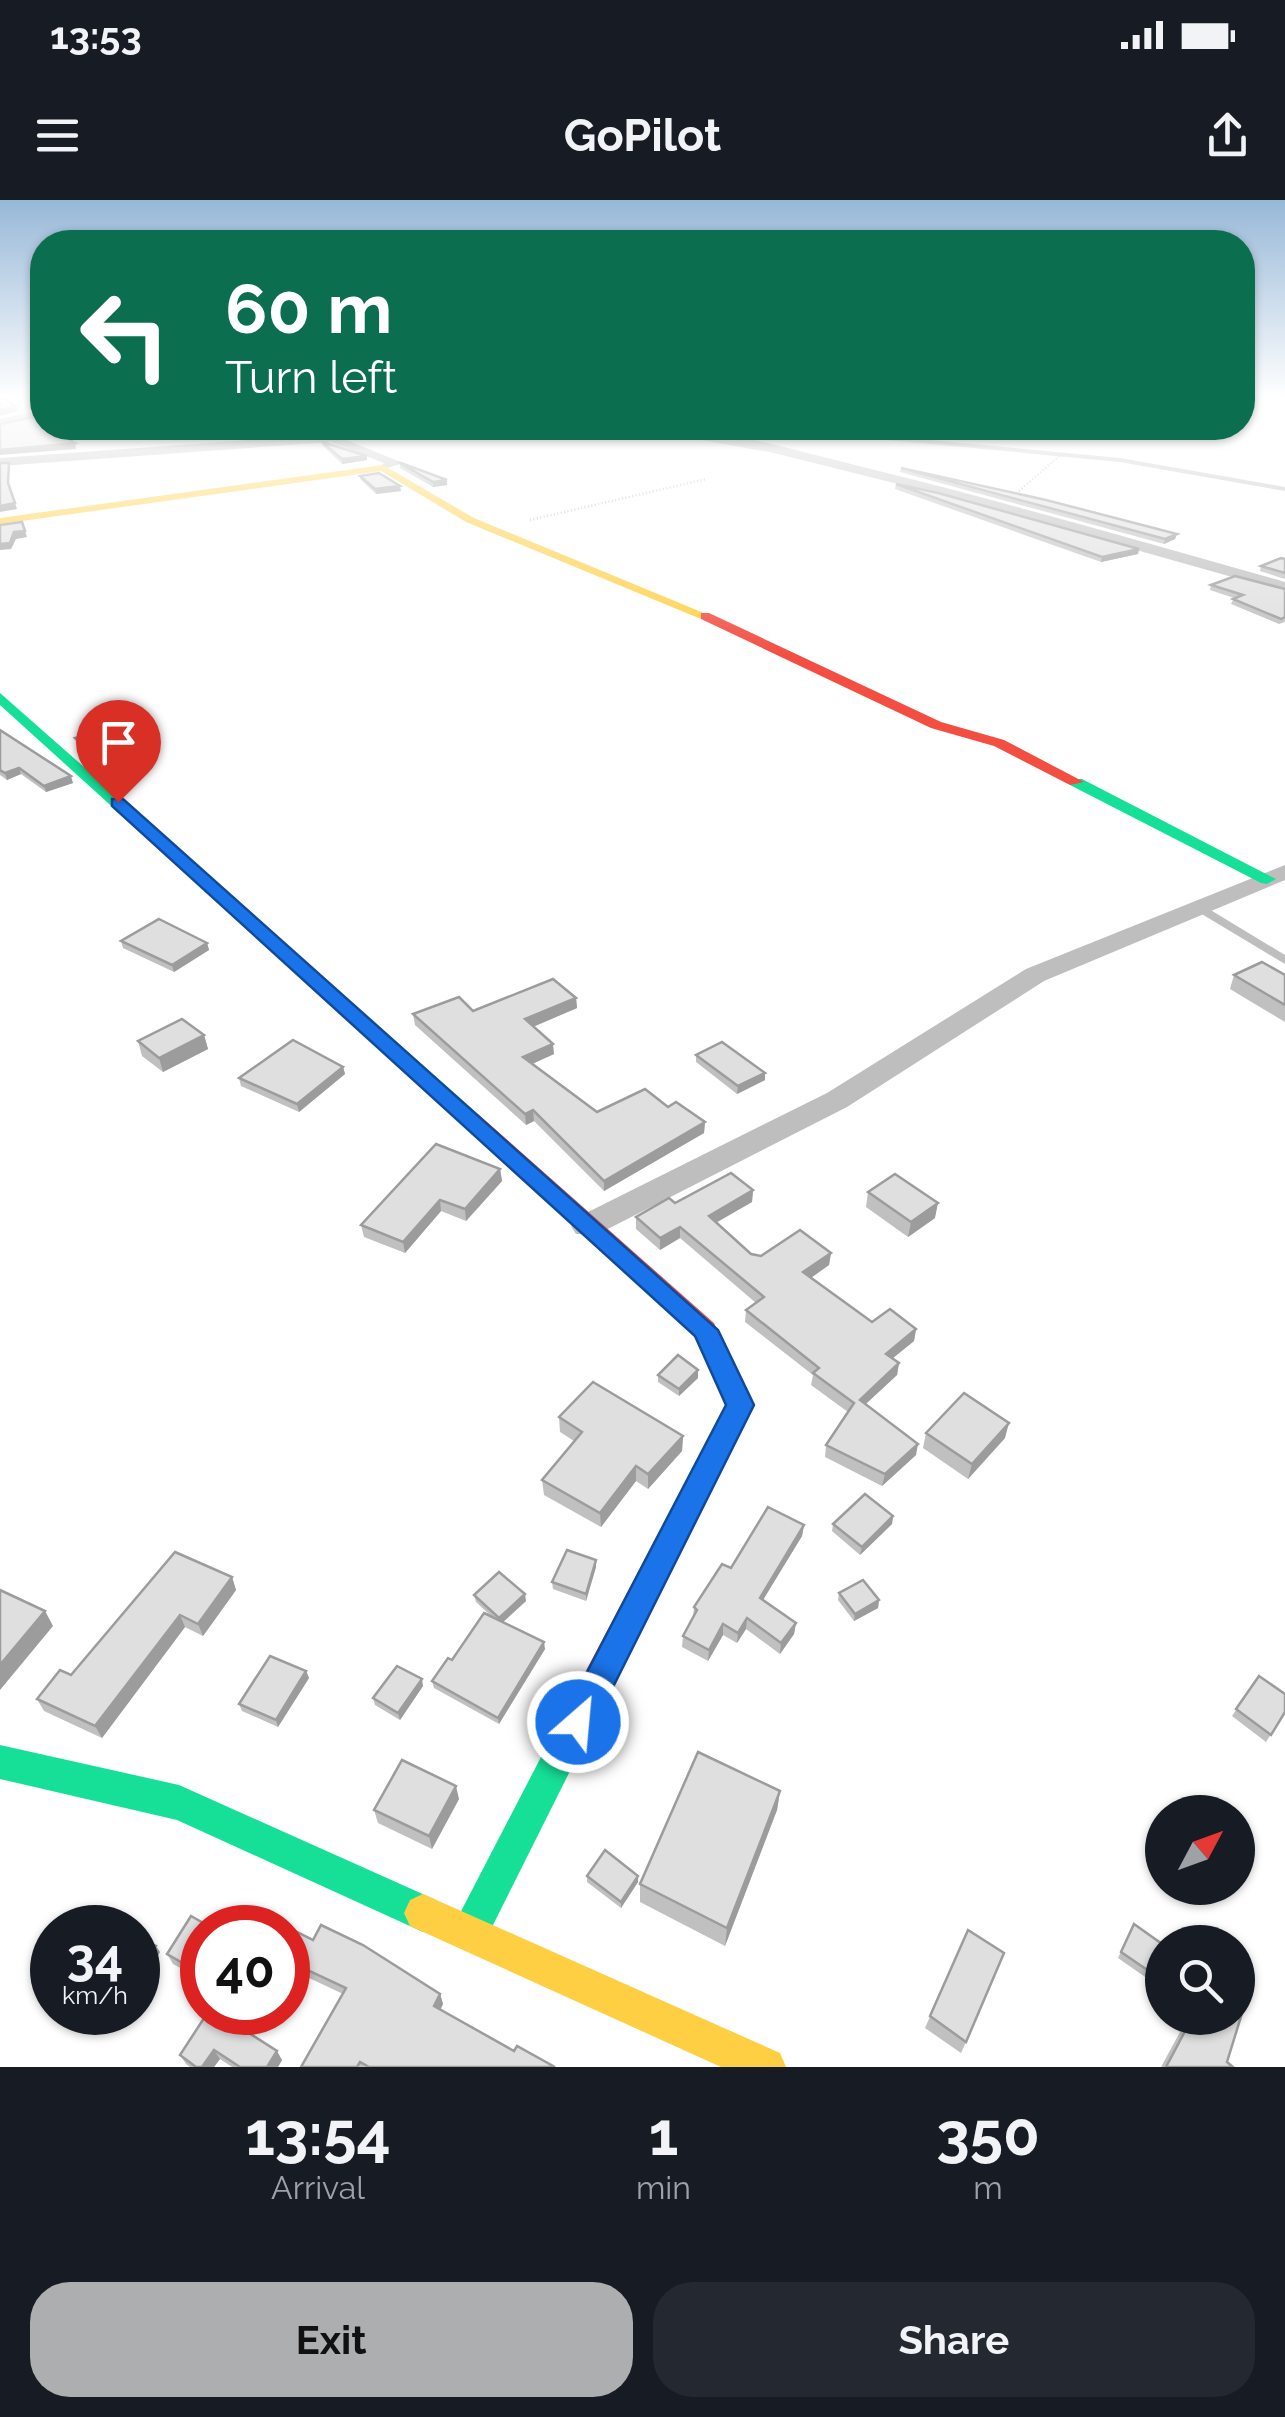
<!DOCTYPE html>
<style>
:root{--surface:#171b24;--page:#242831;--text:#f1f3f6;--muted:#9ea1a6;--accent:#adaeaf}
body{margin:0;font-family:Raleway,sans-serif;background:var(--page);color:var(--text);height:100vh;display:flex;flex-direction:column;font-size:38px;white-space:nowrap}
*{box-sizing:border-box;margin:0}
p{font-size:32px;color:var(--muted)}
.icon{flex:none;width:55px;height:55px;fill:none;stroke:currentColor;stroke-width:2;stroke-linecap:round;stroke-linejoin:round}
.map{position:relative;height:1867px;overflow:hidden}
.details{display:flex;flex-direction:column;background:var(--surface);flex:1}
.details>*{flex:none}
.banner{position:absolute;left:30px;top:30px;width:1225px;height:210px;border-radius:40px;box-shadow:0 2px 8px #0004;background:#0b6e4f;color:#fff;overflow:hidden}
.needle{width:65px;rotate:49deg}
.buttons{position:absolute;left:1145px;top:1595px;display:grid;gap:20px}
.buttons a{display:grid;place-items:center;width:110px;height:110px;border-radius:50%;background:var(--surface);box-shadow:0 2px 8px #0004;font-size:50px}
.speed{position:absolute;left:30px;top:1705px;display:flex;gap:20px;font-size:50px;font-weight:700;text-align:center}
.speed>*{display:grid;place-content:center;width:130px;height:130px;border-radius:50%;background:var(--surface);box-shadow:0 2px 8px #0004;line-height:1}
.speed small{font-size:25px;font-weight:400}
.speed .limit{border:15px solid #d22;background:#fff;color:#111}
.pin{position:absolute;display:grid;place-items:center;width:85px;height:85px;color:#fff;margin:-102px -42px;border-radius:50% 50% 50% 0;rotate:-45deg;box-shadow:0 0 10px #0007}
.pin .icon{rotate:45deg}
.me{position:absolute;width:110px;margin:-55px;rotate:27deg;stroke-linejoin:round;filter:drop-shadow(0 0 8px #0008)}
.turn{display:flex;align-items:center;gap:35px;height:210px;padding:0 30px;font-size:45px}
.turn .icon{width:130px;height:130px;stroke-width:2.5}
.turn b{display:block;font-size:70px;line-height:85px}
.eta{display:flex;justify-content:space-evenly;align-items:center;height:170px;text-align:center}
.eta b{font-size:60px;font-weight:700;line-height:70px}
.cta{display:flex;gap:20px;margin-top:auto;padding:20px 30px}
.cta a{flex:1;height:115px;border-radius:40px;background:var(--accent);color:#111;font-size:40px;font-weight:700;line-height:115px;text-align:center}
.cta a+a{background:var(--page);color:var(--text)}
.status{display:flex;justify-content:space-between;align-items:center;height:70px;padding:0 50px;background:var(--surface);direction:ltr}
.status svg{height:28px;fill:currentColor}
header{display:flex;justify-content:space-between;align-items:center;height:130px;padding:0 30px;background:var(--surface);font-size:45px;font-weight:700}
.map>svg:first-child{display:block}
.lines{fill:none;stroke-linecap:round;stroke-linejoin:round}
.stream{stroke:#bfbfbf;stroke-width:4}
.path{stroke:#b9b9b9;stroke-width:2.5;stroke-dasharray:1 2.5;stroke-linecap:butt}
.lane{fill:#bebebe;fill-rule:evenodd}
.street{fill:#bebebe;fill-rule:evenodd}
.fast{fill:#16e098;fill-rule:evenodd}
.slow{fill:#ffcf43;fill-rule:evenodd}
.jam{fill:#f24e42;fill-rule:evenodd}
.wall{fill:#c0c0c0}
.shaded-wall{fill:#9c9c9c}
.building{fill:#dfdfdf;stroke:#9c9c9c;stroke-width:2.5}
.route{fill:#1a73e8;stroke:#114b97;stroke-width:2.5}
</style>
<div class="status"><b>13:53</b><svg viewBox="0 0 49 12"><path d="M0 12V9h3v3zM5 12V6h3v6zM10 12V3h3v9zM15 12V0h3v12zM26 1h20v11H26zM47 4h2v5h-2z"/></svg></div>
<header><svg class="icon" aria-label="menu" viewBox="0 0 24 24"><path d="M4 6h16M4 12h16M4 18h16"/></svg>GoPilot<svg class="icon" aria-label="share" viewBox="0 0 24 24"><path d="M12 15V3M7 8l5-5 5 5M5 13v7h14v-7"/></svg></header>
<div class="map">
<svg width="1285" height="1867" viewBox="0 0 1285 1867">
<rect width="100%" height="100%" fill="#fff"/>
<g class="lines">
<polyline class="stream" points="782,228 1120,260 1285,289"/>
<g class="path">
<polyline points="903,236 926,228"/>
<polyline points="1019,291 1064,252"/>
<polyline points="530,320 706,279"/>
</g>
<polygon class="lane" points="1199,703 1285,755 1285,764 1195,710 1193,707"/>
<g class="street">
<polygon points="42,210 42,217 0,227 0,219"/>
<path d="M635 228C708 223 789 249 859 266 1002 301 1143 342 1285 382V392L938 294 774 253Z"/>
<polygon points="998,228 1059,228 1044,235"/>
<polygon points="332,234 403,263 378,271 384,263 331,242 0,266 0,258"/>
<polygon points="1285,665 1285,680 1044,781 847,907 598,1034 576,1034 571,1026 576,1018 827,893 1026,769"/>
</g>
<g class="fast">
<polygon points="0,493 478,914 481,919 478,924 462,924 0,505"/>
<polygon points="1070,579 1082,579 1276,679 1267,684 1261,683 1070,585"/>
<polygon points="580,1501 592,1505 597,1517 483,1745 470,1751 457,1745 451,1732 457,1719 568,1505"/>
<polygon points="0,1545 179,1585 436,1700 442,1713 436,1726 423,1732 177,1620 0,1579"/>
</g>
<g class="slow">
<polygon points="383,265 474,318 711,416 701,419 466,322 381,271 0,324 0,318"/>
<polygon points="423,1694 780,1853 786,1867 721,1867 410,1726 404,1713 410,1700"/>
</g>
<g class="jam">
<polygon points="701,413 709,413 941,522 1004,540 1084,582 1070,585 994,546 931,528 701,419"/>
<polygon points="470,912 478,914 714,1123 754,1205 592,1529 580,1533 568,1529 563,1517 568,1505 726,1205 695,1136 462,924 459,919"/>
</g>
</g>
<g class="wall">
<polygon points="322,242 367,256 367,260 342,264 323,246"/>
<polygon points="400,263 447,285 433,287 400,268"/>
<polygon points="901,268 1177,334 1175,339 1164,344 900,272"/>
<polygon points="360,276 401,291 376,294 361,280"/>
<polygon points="896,284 1139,349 1138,354 1101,362 895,289"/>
<polygon points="1285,359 1285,379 1260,371 1261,366"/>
<polygon points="1211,385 1285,389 1285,422 1279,424 1231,404 1234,398 1210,390"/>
<polygon points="0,530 73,583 46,592 21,574 7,580 0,575"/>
<polygon points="75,538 138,554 139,560 107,571 77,544"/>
<polygon points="121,741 207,743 209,750 174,772 123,748"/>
<polygon points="1234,775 1285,775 1285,822 1230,789"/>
<polygon points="576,798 577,808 534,826 554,854 532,864 597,912 668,907 705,922 704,933 604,991 534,921 526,925 415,825 413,814 473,811"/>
<polygon points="204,835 208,849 163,872 142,856 138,841"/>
<polygon points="696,855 765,873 765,880 737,894 696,862"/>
<polygon points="343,867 345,874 299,912 241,886 239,878"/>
<polygon points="500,969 502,981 466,1021 441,1011 405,1053 364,1037 361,1025"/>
<polygon points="753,990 752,1002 716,1023 751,1054 761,1056 831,1053 829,1065 811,1078 872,1122 916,1129 914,1141 892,1159 899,1163 897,1175 866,1204 916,1255 882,1286 825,1257 826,1245 848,1212 811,1185 813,1175 745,1122 746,1110 756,1103 680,1038 660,1050 636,1029 636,1017 675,1003"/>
<polygon points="868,992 935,1018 908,1037 866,1007"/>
<polygon points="658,1175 698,1178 679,1196 658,1182"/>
<polygon points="559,1217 683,1236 682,1251 648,1289 636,1281 601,1327 544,1295 542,1280 574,1241 560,1232"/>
<polygon points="926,1233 1005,1238 968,1279 923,1248"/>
<polygon points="893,1316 892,1324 860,1355 832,1331 833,1324"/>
<polygon points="804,1325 802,1336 763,1400 796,1423 794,1434 780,1454 746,1429 737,1443 723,1435 708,1461 682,1447 683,1436 693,1417 694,1407 731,1368"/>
<polygon points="596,1367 586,1401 553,1389 552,1382"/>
<polygon points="232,1377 236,1390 203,1436 185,1427 102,1538 44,1511 37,1499 71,1475"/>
<polygon points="839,1393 879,1400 878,1408 854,1421 838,1400"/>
<polygon points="474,1395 526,1401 503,1422 545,1449 499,1524 434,1488 432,1481 452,1460 491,1416 476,1402"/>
<polygon points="306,1471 309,1478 278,1527 242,1511 239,1504"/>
<polygon points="1259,1476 1285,1512 1266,1542 1232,1516"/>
<polygon points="423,1486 400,1520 375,1505 373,1498"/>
<polygon points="780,1591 777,1610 725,1746 640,1702 640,1684"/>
<polygon points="459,1599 432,1649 378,1623 374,1610"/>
<polygon points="587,1676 638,1682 621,1708 587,1682"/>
<polygon points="1134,1724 1162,1780 1158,1786 1118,1758"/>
<polygon points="202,1728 202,1780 173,1764 167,1754"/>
<polygon points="288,1728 440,1794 443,1804 440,1810 514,1851 555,1867 301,1867 343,1794 288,1768"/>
<polygon points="968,1730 966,1842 961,1853 925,1828"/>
<polygon points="208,1812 252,1812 242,1829 282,1860 278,1867 232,1867 220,1859 214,1867 190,1867 186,1864 180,1855"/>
<polygon points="1173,1818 1238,1818 1227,1862 1233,1867 1161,1867 1180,1832 1170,1826"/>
</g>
<g class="shaded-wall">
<polygon points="16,206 18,211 0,216 0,210"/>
<polygon points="75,243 76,249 0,255 0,250"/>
<polygon points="367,256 367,260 342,264 342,259"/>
<polygon points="447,280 447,285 433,287 433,282"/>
<polygon points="400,286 401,291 376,294 375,289"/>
<polygon points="15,303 17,309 0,312 0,306"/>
<polygon points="25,331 27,337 16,339 11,349 0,350 0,344 14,332"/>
<polygon points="1177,334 1175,339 1164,344 1165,339"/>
<polygon points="1139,349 1138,354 1101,362 1102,357"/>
<polygon points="138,554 139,560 107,571 105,565"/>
<polygon points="19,568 21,574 7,580 5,573"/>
<polygon points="71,576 73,583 46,592 44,586"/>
<polygon points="207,743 209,750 174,772 172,765"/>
<polygon points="576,798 577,808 526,830 525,819"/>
<polygon points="204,835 208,849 163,872 159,858"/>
<polygon points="553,844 554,854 523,868 523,857"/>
<polygon points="343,867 345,874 299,912 297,904"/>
<polygon points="765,873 765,880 737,894 738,886"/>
<polygon points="533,910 534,921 526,925 525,914"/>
<polygon points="705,922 704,933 604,991 604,981"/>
<polygon points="500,969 502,981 466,1021 465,1009"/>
<polygon points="753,990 752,1002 708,1027 709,1016"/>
<polygon points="440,1000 441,1011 405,1053 403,1042"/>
<polygon points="938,1003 935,1018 908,1037 911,1022"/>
<polygon points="680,1027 680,1038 660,1050 660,1038"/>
<polygon points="831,1053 829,1065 802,1084 803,1072"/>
<polygon points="916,1129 914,1141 883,1166 886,1154"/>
<polygon points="899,1163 897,1175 858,1211 860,1200"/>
<polygon points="698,1170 698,1178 679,1196 679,1189"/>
<polygon points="1009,1223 1005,1238 968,1279 972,1264"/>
<polygon points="683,1236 682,1251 648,1289 648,1274"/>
<polygon points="918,1244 916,1255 882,1286 885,1274"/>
<polygon points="636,1266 636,1281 601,1327 600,1313"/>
<polygon points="893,1316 892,1324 860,1355 862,1347"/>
<polygon points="804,1325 802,1336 758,1408 760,1398"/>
<polygon points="596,1360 596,1367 586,1401 586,1394"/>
<polygon points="232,1377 236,1390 203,1436 198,1424"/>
<polygon points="525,1394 526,1401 500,1425 499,1418"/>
<polygon points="879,1400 878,1408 854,1421 855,1414"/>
<polygon points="45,1411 53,1426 0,1490 0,1465"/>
<polygon points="180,1415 185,1427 102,1538 95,1526"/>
<polygon points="747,1418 746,1429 737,1443 738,1433"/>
<polygon points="796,1423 794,1434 780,1454 781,1443"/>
<polygon points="723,1424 723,1435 708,1461 709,1450"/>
<polygon points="544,1442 545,1449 499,1524 498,1518"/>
<polygon points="306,1471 309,1478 278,1527 276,1520"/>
<polygon points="422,1479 423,1486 400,1520 398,1513"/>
<polygon points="456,1586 459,1599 432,1649 429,1636"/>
<polygon points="780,1591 777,1610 725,1746 727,1728"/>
<polygon points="638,1676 638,1682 621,1708 621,1702"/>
<polygon points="156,1746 160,1752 138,1795 138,1782"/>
<polygon points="440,1794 443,1804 437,1816 434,1806"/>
<polygon points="241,1812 252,1812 240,1833 235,1824"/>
<polygon points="214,1850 220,1859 214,1867 202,1867"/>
<polygon points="277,1851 282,1860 278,1867 267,1867"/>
</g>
<g class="building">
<polygon points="0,196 16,206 0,210"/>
<polygon points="34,217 42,223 42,228 50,228 75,243 0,250 0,224"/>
<polygon points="322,242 367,256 342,259"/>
<polygon points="0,263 9,263 8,283 15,303 0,306"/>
<polygon points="400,263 401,263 447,280 433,282"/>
<polygon points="901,268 1046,300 1177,334 1165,339"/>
<polygon points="379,273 400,286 375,289 360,276"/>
<polygon points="896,284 938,293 1139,349 1102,357"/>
<polygon points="22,322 25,331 14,332 10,343 0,344 0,325"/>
<polygon points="1281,358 1285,359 1285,373 1261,366"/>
<polygon points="1235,376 1285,389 1285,417 1281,419 1233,399 1243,395 1211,385"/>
<polygon points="105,529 138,554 105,565 75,538"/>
<polygon points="0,530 71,576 44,586 19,568 5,573 0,570"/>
<polygon points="159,719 207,743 172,765 121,741"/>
<polygon points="1262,762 1285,775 1285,805 1234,775"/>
<polygon points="553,779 576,798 525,819 553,844 523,857 597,912 645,889 668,907 676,902 705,922 604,981 533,910 525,914 413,814 459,797 473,811"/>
<polygon points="182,819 204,835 159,858 138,841"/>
<polygon points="293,840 343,867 297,904 239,878"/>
<polygon points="722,842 765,873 738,886 696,855"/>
<polygon points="436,944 500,969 465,1009 440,1000 403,1042 361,1025"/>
<polygon points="731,973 753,990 709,1016 751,1054 761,1056 800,1030 831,1053 803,1072 872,1122 890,1109 916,1129 886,1154 899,1163 860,1200 918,1244 885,1274 826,1245 854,1203 813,1173 819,1168 746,1110 764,1097 680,1027 660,1038 636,1017 669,998 675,1003"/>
<polygon points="895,974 938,1003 911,1022 868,992"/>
<polygon points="678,1155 698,1170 679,1189 658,1175"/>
<polygon points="593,1182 683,1236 648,1274 636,1266 600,1313 542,1280 582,1232 559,1217"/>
<polygon points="964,1193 1009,1223 972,1264 926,1233"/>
<polygon points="865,1294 893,1316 862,1347 833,1324"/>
<polygon points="768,1307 804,1325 760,1398 796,1423 781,1443 747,1418 738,1433 723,1424 709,1450 683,1436 697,1410 694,1407 722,1364 731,1368"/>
<polygon points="567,1350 596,1360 586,1394 552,1382"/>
<polygon points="175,1352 232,1377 198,1424 180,1415 95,1526 37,1499 60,1470 71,1475"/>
<polygon points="499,1372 525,1394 499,1418 474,1395"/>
<polygon points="863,1380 879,1400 855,1414 839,1393"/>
<polygon points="0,1390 45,1411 0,1465"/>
<polygon points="484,1413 544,1442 498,1518 432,1481 448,1458 452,1460"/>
<polygon points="270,1456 306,1471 276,1520 239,1504"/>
<polygon points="397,1466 422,1479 398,1513 373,1498"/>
<polygon points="1259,1476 1285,1494 1285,1512 1271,1535 1236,1509"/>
<polygon points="698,1552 780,1591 727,1728 640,1684"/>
<polygon points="402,1560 456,1586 429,1636 374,1610"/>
<polygon points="605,1650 638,1676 621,1702 587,1676"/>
<polygon points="191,1716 212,1728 202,1728 202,1774 167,1754"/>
<polygon points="268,1717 313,1740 321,1725 363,1745 440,1794 434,1806 514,1851 517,1846 555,1867 369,1867 360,1862 357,1867 301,1867 346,1788 288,1761 288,1728 262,1728"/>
<polygon points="1134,1724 1162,1744 1162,1780 1121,1752"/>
<polygon points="968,1730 1004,1753 966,1842 930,1816"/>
<polygon points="138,1739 156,1746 138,1782"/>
<polygon points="1238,1806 1243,1810 1227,1862 1233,1867 1166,1867 1192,1818 1238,1818"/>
<polygon points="208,1812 241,1812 235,1824 277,1851 267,1867 240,1867 214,1850 202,1867 196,1867 180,1855"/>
</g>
<linearGradient id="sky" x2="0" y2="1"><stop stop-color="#97b8d8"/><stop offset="0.43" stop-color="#fff"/><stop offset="1" stop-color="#fff" stop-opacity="0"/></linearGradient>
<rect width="1285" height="457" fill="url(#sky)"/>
<polygon class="route" points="112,599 123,599 718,1130 754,1205 590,1533 578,1538 566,1533 561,1522 726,1205 695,1136 112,606"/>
</svg>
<div class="buttons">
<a><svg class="needle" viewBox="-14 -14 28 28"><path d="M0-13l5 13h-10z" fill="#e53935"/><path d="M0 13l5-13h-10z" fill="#9ea1a6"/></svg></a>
<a><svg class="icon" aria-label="search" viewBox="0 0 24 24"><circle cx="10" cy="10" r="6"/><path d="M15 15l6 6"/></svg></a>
</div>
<div class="speed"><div>34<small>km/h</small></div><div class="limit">40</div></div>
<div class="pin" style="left:118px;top:602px;background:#d93025"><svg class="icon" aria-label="arrive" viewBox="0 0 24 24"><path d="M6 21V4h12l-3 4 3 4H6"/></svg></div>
<svg class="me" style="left:578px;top:1522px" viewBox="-20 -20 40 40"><circle r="17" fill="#1a73e8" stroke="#fff" stroke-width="3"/><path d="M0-11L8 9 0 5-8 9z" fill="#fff"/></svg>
<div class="banner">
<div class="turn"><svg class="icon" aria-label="left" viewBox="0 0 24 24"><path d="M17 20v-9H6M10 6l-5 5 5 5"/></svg><div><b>60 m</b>Turn left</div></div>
</div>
</div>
<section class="details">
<div class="eta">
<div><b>13:54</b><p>Arrival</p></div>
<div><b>1</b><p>min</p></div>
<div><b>350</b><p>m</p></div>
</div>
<div class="cta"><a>Exit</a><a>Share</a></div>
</section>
